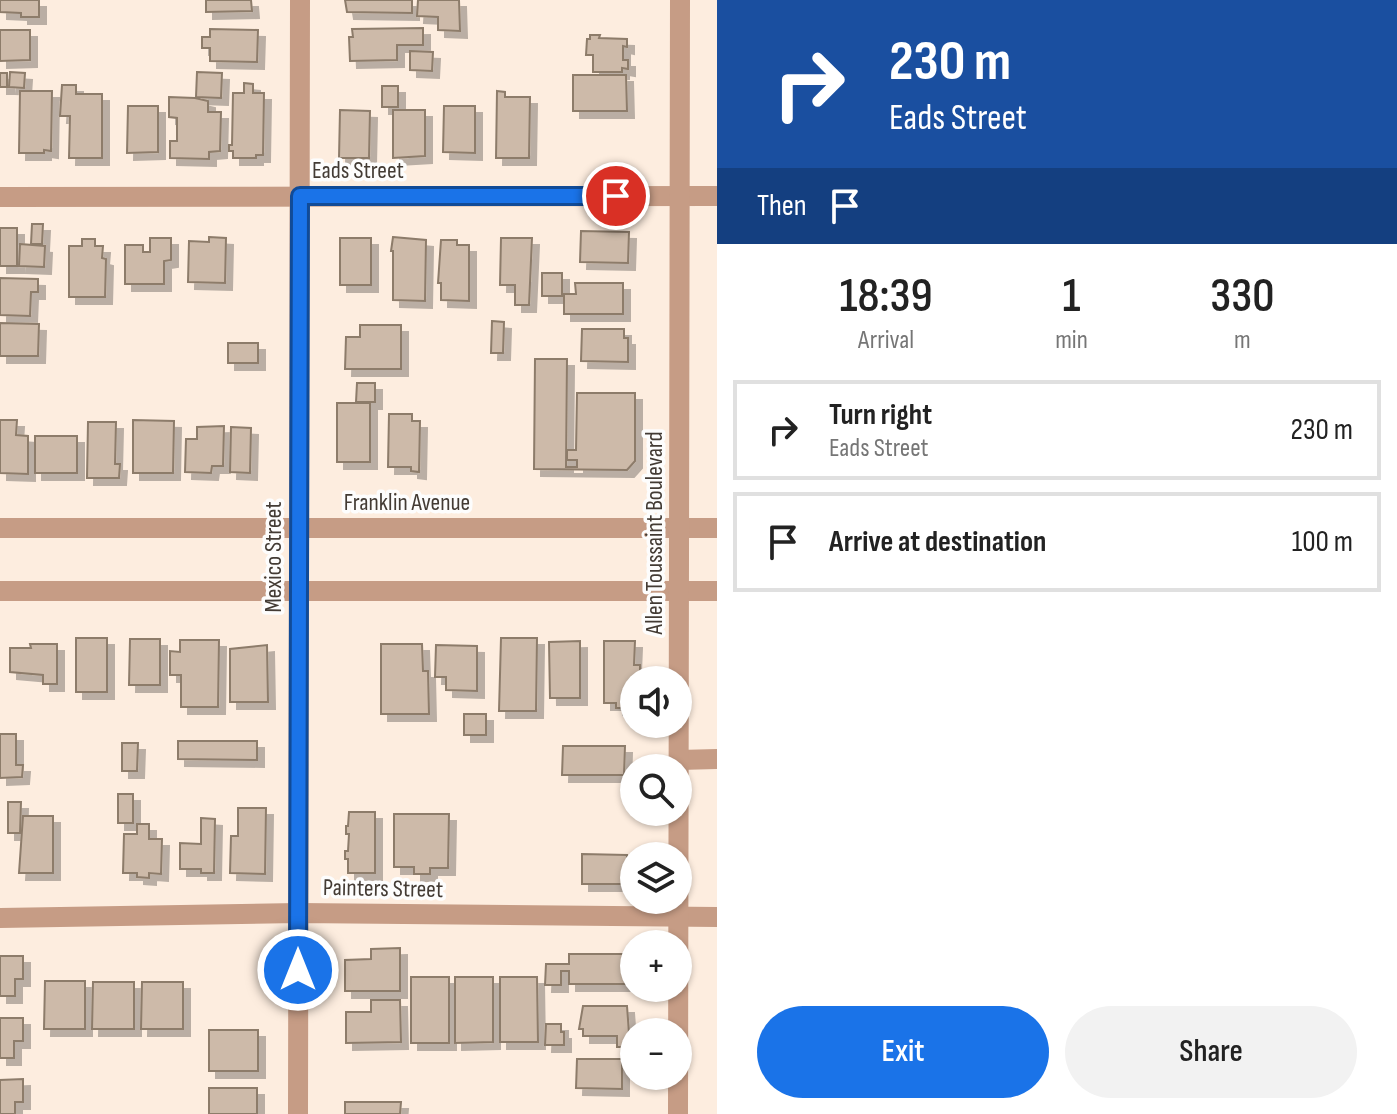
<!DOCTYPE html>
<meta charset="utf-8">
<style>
:root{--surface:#fff;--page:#f2f2f2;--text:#222;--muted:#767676;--line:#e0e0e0;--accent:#1a73e8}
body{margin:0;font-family:"Sofia Sans Condensed",sans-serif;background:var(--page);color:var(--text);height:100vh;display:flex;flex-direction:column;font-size:30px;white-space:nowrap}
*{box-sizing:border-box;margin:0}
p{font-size:26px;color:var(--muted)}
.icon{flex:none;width:44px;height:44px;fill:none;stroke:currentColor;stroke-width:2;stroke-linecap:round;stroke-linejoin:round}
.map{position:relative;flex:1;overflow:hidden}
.side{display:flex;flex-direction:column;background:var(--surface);width:680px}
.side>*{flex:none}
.hud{background:#1a4fa0;color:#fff;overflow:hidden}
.buttons{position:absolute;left:620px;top:666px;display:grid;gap:16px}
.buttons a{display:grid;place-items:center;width:72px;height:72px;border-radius:50%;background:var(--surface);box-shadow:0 2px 6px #0004;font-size:40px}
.pin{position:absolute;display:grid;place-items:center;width:68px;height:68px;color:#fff;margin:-34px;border:4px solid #fff;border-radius:50%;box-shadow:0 2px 8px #0007}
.me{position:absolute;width:88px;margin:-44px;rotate:0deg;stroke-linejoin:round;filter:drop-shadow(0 0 6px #0008)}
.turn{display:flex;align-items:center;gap:28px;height:168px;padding:0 40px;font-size:36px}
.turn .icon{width:104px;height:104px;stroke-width:2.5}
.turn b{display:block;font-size:56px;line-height:68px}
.then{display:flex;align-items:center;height:76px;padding:0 40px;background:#0003;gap:16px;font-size:30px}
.eta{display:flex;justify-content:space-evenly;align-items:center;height:136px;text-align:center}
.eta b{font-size:48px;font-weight:600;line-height:56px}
.primary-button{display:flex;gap:16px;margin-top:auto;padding:16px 40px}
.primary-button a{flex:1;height:92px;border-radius:48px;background:var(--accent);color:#fff;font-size:32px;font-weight:600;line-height:92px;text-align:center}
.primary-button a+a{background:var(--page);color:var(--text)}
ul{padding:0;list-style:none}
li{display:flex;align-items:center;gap:24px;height:100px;margin:0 16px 12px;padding:0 24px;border:4px solid var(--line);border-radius:0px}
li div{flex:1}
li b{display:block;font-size:30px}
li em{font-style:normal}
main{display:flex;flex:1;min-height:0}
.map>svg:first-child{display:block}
.building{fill:#cdbaa9;stroke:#8d7c6b;stroke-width:2;filter:url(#shadow)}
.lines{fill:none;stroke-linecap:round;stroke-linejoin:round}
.minor{stroke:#c69c85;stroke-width:20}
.route-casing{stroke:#114b97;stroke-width:20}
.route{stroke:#1a73e8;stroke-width:14}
.labels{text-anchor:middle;stroke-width:7;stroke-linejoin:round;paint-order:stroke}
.street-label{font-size:24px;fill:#433b34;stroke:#fdfdfd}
</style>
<main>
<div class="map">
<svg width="717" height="1114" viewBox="0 0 717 1114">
<defs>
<filter id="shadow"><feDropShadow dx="7" dy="7" stdDeviation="0" flood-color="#0004"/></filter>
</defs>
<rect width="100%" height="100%" fill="#fdeddf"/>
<g class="building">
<polygon points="0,0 39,0 39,17 21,17 21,13 0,12"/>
<polygon points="206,0 251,0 252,11 206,12"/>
<polygon points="345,0 412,0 412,13 347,12"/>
<polygon points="418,0 459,0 460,31 438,30 438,17 417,16"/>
<polygon points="423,28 423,45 397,45 397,60 350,61 349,37 353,37 352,29"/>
<polygon points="210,29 258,30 257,62 210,61 210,48 202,48 202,37 210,37"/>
<polygon points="0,30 30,30 30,60 0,61"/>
<polygon points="590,35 600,35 599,38 627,39 627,47 623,46 623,60 628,60 628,69 622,68 622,72 593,72 593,55 586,55 587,39 590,39"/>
<polygon points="410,51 433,52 432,71 410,70"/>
<polygon points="10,72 25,73 24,88 9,87"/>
<polygon points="197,72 222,73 221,98 196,97"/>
<rect x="0" y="73" width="7" height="14"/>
<polygon points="573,75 626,75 627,111 573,111"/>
<polygon points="244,83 253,84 253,93 264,93 263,155 256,155 256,158 233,158 233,151 229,151 229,145 232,145 233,93 244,93"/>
<polygon points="62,85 76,85 76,94 102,94 102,158 69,158 70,116 60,116"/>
<rect x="382" y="86" width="16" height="21"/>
<polygon points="20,91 52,91 51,151 44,150 44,153 19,153"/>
<polygon points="497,91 505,92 505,97 530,97 529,158 496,158"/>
<polygon points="169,97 195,98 208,101 208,112 221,112 220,151 209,152 209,159 170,158 170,141 177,141 177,118 169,117"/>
<polygon points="128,106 158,106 158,152 127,153"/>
<polygon points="444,106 475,106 475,153 443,152"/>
<polygon points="340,110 370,111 369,158 339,158"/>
<polygon points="393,110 425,110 425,156 393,158"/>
<polygon points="32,224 43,224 42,244 31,244"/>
<rect x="0" y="228" width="17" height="38"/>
<polygon points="581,231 629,232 628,263 580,262"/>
<polygon points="209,237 226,238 225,283 188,282 189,241 209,242"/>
<polygon points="393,237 426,240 425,301 393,300 393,251 391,251"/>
<polygon points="150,238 171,238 171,260 164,261 164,284 125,284 125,245 143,245 143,252 150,252"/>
<rect x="340" y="238" width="31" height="47"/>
<polygon points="501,238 532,238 529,305 515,305 515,285 500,285"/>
<polygon points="82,239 95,239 95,246 103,246 102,258 106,259 105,297 69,297 69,246 82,246"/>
<polygon points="441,240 457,240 457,245 469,245 469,301 441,300 441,283 438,283"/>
<polygon points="20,244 45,246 44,267 19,266"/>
<rect x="542" y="273" width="20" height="23"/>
<polygon points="0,278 38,279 38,292 31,292 30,316 0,315"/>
<polygon points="575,283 623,283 623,314 564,314 564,294 576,294"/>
<polygon points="492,321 504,322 503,353 491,353"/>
<polygon points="0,323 39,324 38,356 0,356"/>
<polygon points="360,325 401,325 401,369 345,369 346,337 360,337"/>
<polygon points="582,329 624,329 624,338 628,338 628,362 581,361"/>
<rect x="228" y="343" width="30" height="20"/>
<polygon points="535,359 567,359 566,467 577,467 577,460 567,460 567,450 576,450 577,393 635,393 635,461 627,470 534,469"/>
<polygon points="357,383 375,383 375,402 356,402"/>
<rect x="337" y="403" width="33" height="59"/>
<polygon points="389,414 412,414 412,421 420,421 419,472 411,471 411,467 388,467"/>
<polygon points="0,420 17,420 16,435 28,436 28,474 0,473"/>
<polygon points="133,420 174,421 173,473 133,473"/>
<polygon points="88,422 116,422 115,464 120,464 119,478 87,478"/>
<polygon points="224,426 223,466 212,466 211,473 185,472 186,439 197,439 197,427"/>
<polygon points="231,427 251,428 250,473 230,472"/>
<rect x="35" y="436" width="42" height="37"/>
<rect x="76" y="638" width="31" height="54"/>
<polygon points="501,638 537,638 536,711 499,711"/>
<polygon points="130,639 160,639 160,685 129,685"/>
<polygon points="180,640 219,640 218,707 181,707 181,675 170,675 170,651 180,652"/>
<polygon points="580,641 580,698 550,698 549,642"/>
<polygon points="604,641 635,641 634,665 640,665 640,679 634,680 634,703 625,703 625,708 616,708 616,703 604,703"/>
<polygon points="30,644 57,644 57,684 43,684 43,675 10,672 10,648 31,648"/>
<polygon points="381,644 422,644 423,671 428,671 429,714 381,714"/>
<polygon points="267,645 268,702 230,702 230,649"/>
<polygon points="436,645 477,646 477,691 446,690 446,677 435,677"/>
<rect x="464" y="714" width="22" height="21"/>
<polygon points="0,734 16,734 16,765 23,765 22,777 0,778"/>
<polygon points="178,741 257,741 257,760 178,759"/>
<polygon points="122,743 138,743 137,771 122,771"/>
<polygon points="563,746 625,746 624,775 562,775"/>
<rect x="118" y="794" width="15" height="29"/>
<polygon points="8,802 21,802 20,833 8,833"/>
<polygon points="238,808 266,808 265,874 230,873 231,836 238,836"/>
<polygon points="349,812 375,812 375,873 348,873 348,859 345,859 345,851 348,851 349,834 346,834 346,826 348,826"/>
<polygon points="394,814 449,814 448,868 430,868 430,874 414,874 414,867 394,867"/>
<polygon points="23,816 53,816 53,873 19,873"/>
<polygon points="201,818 215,819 214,873 201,873 201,869 180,869 180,843 201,844"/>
<polygon points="137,824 149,824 149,839 162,839 161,874 149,873 149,878 137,877 137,873 123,873 124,834 137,834"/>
<polygon points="582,854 627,855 627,884 582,884"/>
<polygon points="400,948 400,991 345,991 345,960 371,959 371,949"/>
<polygon points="569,954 627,954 627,984 569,984 569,971 561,971 561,985 545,985 546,964 569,964"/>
<polygon points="0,956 23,956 23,979 15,979 15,996 0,996"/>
<rect x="411" y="977" width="38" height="66"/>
<polygon points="455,977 493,977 493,1042 455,1043"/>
<polygon points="500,977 537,977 538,1042 500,1042"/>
<polygon points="45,981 85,981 85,1029 44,1029"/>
<polygon points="93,982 134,982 134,1029 92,1029"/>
<polygon points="142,982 183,982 183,1029 141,1029"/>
<polygon points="371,1000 400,1000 401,1042 346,1043 346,1012 371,1012"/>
<polygon points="583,1006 627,1006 630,1047 617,1047 617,1036 583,1036 583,1029 579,1029"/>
<polygon points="0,1018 23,1018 23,1041 14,1041 14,1058 0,1058"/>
<polygon points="546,1024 561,1024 561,1032 564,1032 564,1045 545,1045"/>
<rect x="209" y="1030" width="49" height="41"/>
<polygon points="577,1059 622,1059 622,1089 576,1088"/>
<polygon points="23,1079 23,1102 15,1102 15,1114 0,1114 0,1080"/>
<rect x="209" y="1088" width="48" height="26"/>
<polygon points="345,1102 401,1102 400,1114 345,1114"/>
</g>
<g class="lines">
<g class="minor">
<polyline points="0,197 717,196"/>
<polyline points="0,528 717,528"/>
<polyline points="0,591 717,591"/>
<polyline points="679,760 717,759"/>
<polyline points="0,918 298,913 717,917"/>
<polyline points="298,1114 300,0"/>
<polyline points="678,1114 680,0"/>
</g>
</g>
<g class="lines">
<defs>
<polyline id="route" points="298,970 300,196 616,196"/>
</defs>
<use href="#route" class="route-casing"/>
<use href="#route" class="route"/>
</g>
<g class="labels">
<g class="street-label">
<text x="358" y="178">Eads Street</text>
<text x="407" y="510">Franklin Avenue</text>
<text transform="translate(654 533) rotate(-90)" y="8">Allen Toussaint Boulevard</text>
<text transform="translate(273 557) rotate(-90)" y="8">Mexico Street</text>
<text transform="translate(383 888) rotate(1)" y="8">Painters Street</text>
</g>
</g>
</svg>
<div class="buttons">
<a><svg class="icon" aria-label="sound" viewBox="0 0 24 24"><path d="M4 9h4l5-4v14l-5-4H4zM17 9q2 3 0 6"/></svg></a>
<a><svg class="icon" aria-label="search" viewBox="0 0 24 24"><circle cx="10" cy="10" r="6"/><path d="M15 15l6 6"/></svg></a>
<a><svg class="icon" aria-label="layers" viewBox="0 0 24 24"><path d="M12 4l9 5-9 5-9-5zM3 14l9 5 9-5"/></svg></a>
<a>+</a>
<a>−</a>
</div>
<div class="pin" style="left:616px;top:196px;background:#d93025"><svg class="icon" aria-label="arrive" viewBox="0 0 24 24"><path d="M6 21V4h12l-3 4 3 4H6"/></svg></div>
<svg class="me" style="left:298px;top:970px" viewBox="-20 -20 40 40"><circle r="17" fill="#1a73e8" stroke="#fff" stroke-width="3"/><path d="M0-11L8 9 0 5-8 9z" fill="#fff"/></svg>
</div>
<section class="side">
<div class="hud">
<div class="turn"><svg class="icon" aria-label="right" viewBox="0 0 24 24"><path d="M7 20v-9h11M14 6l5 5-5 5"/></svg><div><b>230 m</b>Eads Street</div></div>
<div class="then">Then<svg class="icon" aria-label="arrive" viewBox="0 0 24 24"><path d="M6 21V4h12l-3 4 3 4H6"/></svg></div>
</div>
<div class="eta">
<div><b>18:39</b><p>Arrival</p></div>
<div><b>1</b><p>min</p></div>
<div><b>330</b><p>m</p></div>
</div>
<ul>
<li><svg class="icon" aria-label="right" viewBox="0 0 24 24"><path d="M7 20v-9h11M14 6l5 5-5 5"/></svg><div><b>Turn right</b><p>Eads Street</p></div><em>230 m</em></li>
<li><svg class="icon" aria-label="arrive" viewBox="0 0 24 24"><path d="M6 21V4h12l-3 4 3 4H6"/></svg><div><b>Arrive at destination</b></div><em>100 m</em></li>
</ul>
<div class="primary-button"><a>Exit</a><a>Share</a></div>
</section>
</main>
